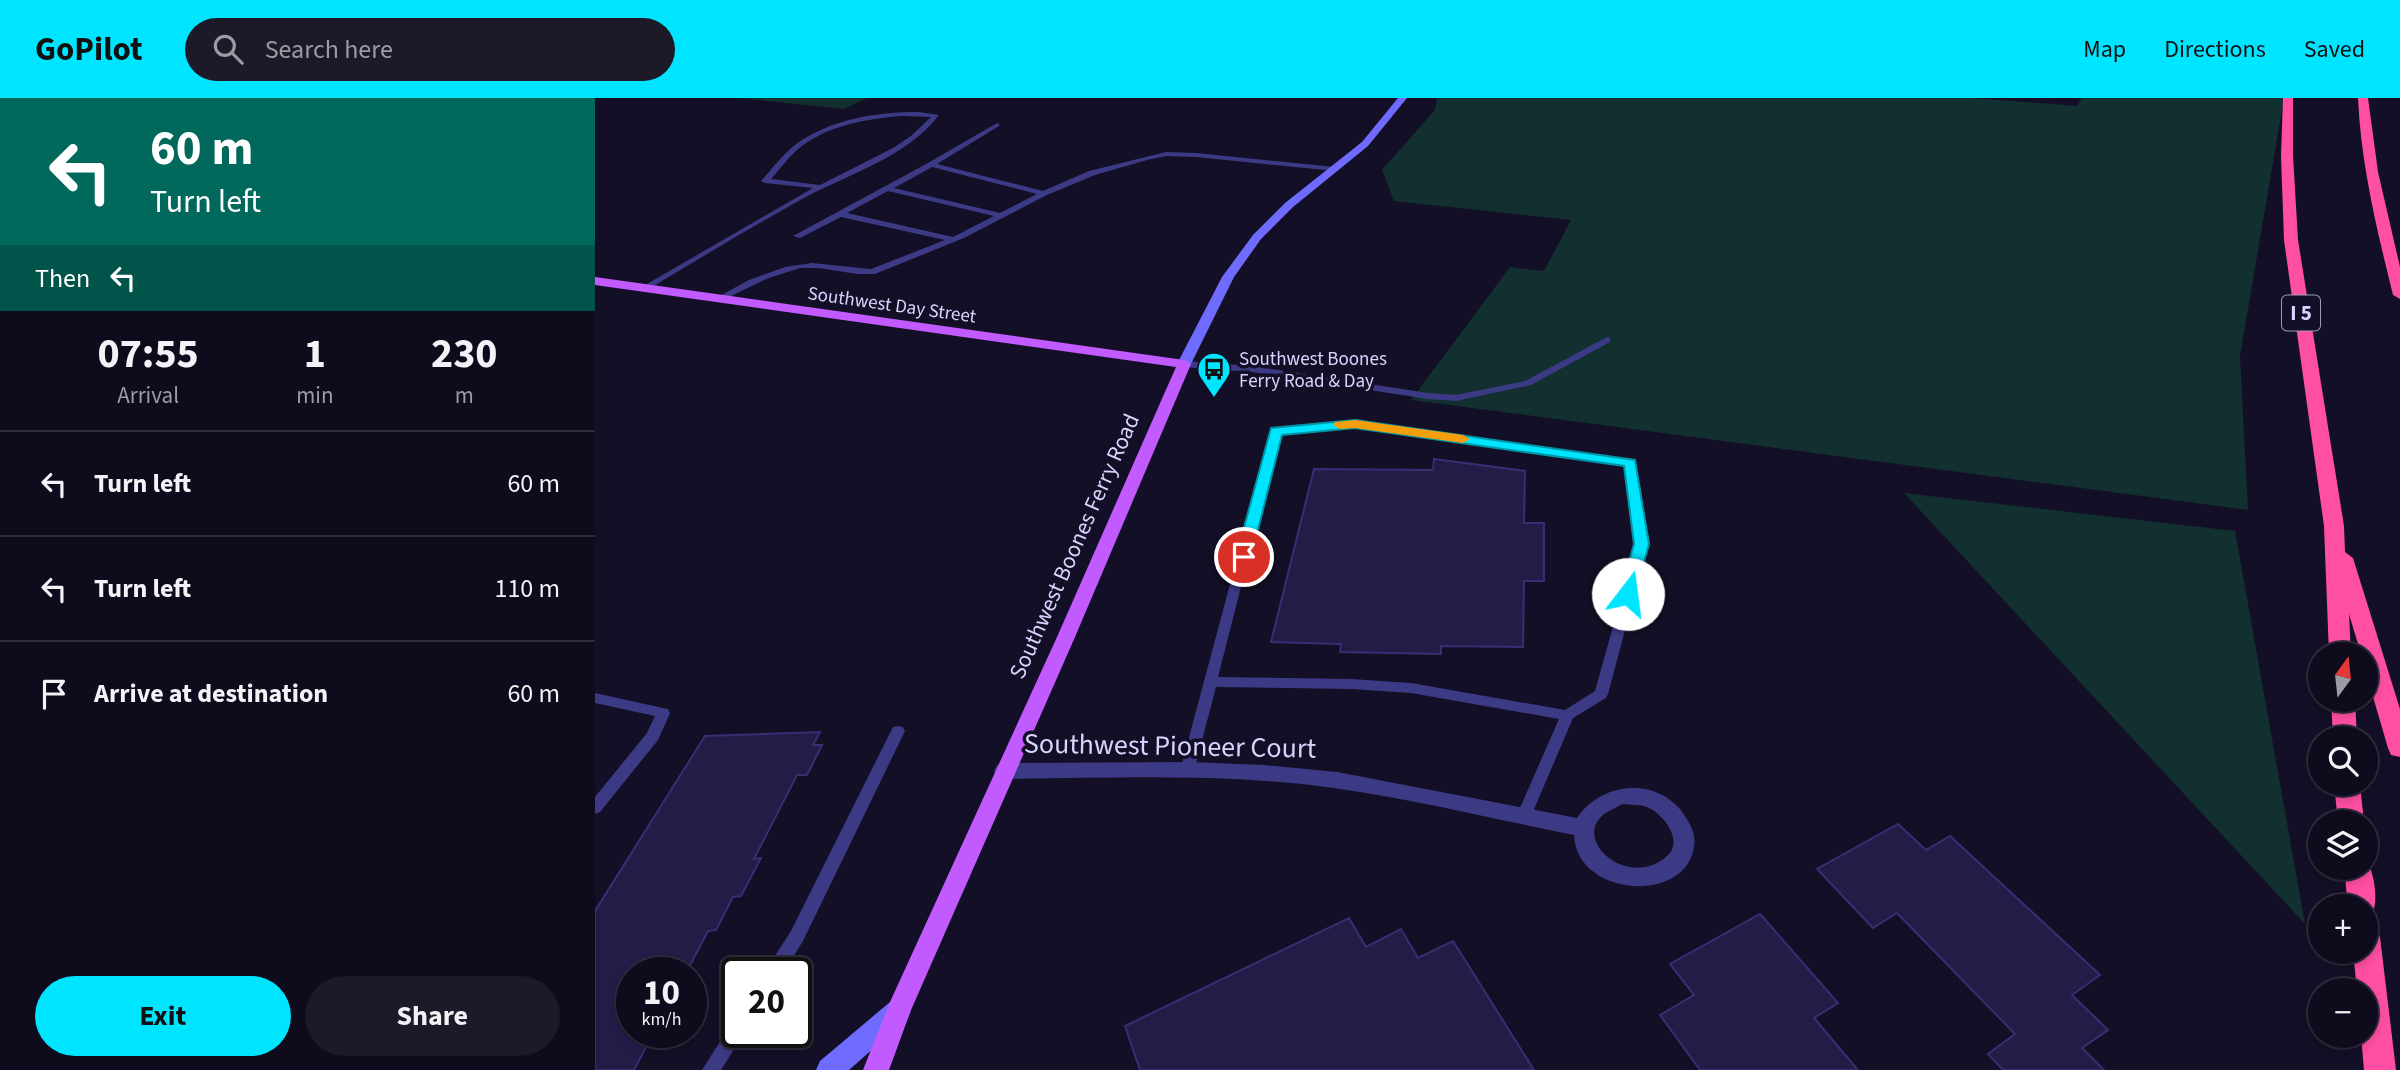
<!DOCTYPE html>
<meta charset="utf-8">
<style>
:root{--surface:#0e0b1c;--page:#1c1929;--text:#f1f3f6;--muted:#9b9ba3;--line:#2e2b3b;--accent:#00e5ff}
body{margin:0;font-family:"Source Sans 3",sans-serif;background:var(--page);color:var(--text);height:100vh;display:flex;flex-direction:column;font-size:26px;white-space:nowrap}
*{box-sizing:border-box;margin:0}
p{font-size:23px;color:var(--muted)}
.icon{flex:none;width:38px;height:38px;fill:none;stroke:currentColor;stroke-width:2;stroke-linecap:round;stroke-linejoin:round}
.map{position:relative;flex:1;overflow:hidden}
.details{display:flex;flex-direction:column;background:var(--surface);width:595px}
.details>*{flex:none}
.top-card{background:#00695c;color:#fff;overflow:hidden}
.needle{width:46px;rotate:15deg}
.fabs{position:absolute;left:1713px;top:544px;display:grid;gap:14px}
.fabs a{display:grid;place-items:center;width:70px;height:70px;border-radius:50%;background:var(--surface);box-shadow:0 4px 10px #0003,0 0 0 2px var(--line);font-size:35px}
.speed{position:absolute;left:21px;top:859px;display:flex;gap:14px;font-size:35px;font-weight:700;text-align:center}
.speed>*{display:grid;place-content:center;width:91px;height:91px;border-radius:50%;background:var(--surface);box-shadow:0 4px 10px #0003,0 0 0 2px var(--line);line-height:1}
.speed small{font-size:18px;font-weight:400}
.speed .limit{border:4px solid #111;border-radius:10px;background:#fff;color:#111}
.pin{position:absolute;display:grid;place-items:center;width:60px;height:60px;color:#fff;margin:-30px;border:4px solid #fff;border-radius:50%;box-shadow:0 2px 7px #0007}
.me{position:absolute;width:77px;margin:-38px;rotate:15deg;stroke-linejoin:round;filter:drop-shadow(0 0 5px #0008)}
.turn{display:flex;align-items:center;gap:24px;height:147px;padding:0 35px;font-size:32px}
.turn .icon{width:91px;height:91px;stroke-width:2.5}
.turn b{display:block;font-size:49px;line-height:60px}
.then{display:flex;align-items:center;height:66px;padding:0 35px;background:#0003;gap:14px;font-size:26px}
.eta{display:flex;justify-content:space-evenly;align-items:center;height:119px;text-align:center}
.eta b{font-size:42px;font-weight:700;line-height:49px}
.action{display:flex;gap:14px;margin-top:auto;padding:14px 35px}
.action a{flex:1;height:80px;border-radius:42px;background:var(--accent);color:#111;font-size:28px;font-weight:700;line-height:80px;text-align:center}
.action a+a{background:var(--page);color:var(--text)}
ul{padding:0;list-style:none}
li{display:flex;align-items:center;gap:21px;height:105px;padding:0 35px;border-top:2px solid var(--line)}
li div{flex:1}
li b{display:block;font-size:26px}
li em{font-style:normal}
header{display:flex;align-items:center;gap:42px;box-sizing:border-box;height:98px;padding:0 35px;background:var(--accent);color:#111}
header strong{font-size:33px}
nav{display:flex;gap:38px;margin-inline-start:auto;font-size:24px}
.search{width:490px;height:63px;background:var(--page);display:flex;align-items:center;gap:18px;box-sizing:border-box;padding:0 24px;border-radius:38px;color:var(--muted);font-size:26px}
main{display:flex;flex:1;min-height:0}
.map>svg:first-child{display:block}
.green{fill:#12302f}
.building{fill:#241b47;stroke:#3b2d73;stroke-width:2}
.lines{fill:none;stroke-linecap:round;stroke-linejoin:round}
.lane{fill:#3d3a85;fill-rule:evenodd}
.street{fill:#3d3a85;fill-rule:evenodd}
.secondary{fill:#6f6bff;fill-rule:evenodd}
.primary{fill:#c25bff;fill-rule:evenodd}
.highway{fill:#ff4fa3;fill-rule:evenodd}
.route{fill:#00e5ff;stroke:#0095a6;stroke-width:2}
.slow{fill:#f59e0b}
.labels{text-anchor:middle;stroke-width:7;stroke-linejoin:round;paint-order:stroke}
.far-street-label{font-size:19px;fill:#d9d4ff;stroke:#130f26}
.far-poi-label{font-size:19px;fill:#d9d4ff;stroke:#130f26;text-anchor:start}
.shield{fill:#130f26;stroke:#9e99be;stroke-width:2}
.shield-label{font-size:21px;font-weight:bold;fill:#d9d4ff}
.street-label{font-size:23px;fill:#d9d4ff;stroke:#130f26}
.near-street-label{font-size:28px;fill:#d9d4ff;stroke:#130f26}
</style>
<header>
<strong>GoPilot</strong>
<div class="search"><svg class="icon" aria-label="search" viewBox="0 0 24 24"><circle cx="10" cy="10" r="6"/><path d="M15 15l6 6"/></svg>Search here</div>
<nav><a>Map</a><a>Directions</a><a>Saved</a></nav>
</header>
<main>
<section class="details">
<div class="top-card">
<div class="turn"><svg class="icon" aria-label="left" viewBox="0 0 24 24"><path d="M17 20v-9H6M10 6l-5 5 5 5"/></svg><div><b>60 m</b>Turn left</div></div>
<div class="then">Then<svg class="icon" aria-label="left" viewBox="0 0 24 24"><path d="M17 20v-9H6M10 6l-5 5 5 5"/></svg></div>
</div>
<div class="eta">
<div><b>07:55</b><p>Arrival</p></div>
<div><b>1</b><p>min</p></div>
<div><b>230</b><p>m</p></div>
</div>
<ul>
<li><svg class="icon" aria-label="left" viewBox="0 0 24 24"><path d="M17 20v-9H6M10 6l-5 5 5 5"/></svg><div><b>Turn left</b></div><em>60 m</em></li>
<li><svg class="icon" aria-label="left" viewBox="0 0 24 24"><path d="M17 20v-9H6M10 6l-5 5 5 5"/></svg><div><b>Turn left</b></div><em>110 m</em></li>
<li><svg class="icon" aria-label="arrive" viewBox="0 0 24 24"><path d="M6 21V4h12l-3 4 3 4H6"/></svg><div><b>Arrive at destination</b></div><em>60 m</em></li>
</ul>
<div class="action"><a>Exit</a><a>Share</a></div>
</section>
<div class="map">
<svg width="1805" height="972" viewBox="0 0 1805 972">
<rect width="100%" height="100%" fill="#130f26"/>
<g class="green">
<polygon points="144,0 272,0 249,11"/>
<polygon points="842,0 1378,0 1482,8 1487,0 1689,0 1645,258 1653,412 816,302 915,169 949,173 976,122 799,103 787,72 840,12"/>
<polygon points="1309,395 1640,433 1710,826"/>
</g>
<g class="building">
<polygon points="839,361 930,373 929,425 949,425 949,483 929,483 928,549 846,548 846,556 745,554 746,546 676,544 719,371 838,372"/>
<polygon points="225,634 218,647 227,647 212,677 202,677 159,761 166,760 146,798 138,799 121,832 113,833 91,875 37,875 37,934 59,934 39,972 0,972 0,813 110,638"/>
<polygon points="1303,726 1331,752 1355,738 1505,877 1477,897 1513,932 1487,950 1509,972 1408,972 1393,956 1420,936 1302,815 1278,830 1222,771"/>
<polygon points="1165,816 1243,905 1219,920 1263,972 1105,972 1065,917 1099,897 1075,866"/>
<polygon points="754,820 771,849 806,831 823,860 858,843 939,972 545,972 530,928"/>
</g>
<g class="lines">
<g class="lane">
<path d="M324 14 344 17C312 59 254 76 209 100 156 129 104 161 52 192L45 190 218 90 170 85 166 83C177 71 187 57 200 47 235 21 281 14 324 14ZM306 18 336 19 316 38 298 50 225 87 176 81C184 72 192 61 202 52 230 28 270 21 306 18Z"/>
<path d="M402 25 405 27 404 28 342 66 448 93 494 73 571 54 601 55 740 69 744 71 740 73 601 59 571 58 552 62 500 77 452 97 369 140 280 176H262L224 170H205L171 181 126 203 119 201 154 182 190 169 217 165 276 171 350 142 246 119 205 140 198 138 333 65ZM337 69 442 96 405 115 299 90ZM293 93 399 118 358 139 252 115Z"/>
<polygon points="1012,239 1015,240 1015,244 936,287 861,303 833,301 657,274 589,269 584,266 589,263 657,268 833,295 861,297 930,283"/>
<path d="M760 323 1035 362 1040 365 1053 446 1013 596 1011 600 978 620 934 723 929 725 924 723 921 719 964 621 816 595 756 591 621 589 599 673 597 677 592 679 587 677 585 673 676 333 681 330ZM760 329 1030 368 1041 446 1000 593 970 612 816 585 756 581 623 579 685 336Z"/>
<polygon points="0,595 68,610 73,611 75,615 63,642 5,714 0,716 0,699 52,635 60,618 0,605"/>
<polygon points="303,628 308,629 310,633 208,843 188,875 169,875 196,833 298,629"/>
<polygon points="142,924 142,934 150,934 126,972 107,972 136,926"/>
</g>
<path class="street" d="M595 664 669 667 742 674 982 720C1008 681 1069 678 1093 723 1097 730 1101 739 1099 748 1092 807 981 799 979 737 888 719 799 696 707 686 608 676 508 680 409 681L402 679 399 673 402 667 409 665ZM1027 706C1036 707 1046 706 1054 710 1069 717 1089 743 1072 758 1035 792 977 744 1008 717 1013 713 1021 710 1027 706Z"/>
<g class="secondary">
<polygon points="803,0 812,0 773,48 698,109 666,141 639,179 596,266 594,269 584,269 582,266 627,179 658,137 690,105 767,44"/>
<polygon points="304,900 313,904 316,912 313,920 254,972 221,972 225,963 295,904"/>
</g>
<polygon class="primary" points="0,179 589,262 596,266 480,539 316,912 294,972 268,972 295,904 462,539 581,269 0,187"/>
<g class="highway">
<polygon points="1688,0 1698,0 1698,58 1703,142 1749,428 1750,454 1758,460 1805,611 1805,659 1796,657 1793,650 1771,575 1771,556 1766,556 1754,516 1756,556 1734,556 1729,428 1689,142 1686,58"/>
<path d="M1763 0H1773L1783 74 1805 169V201L1798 197C1782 132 1766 67 1763 0Z"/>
<polygon points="1736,602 1760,602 1762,640 1738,640"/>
<polygon points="1739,686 1765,686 1769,724 1743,724"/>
<path d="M1772 762C1779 776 1784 802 1777 817L1771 819V808H1753L1749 770H1771Z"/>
<polygon points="1771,826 1781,830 1785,839 1801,972 1769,972 1766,938 1771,938 1771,892 1762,892 1758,854 1771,854"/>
</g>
</g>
<polygon class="route" points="760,322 1040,362 1054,446 1039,500 1027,500 1025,496 1039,446 1029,368 760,330 687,337 656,459 654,462 643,462 641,459 676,330"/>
<polygon class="slow" points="760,322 868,337 875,341 868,345 760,330 745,331 738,327 740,324"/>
<defs>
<symbol id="bus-pin" viewBox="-11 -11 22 30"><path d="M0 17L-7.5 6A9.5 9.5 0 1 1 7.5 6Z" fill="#00e5ff" stroke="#130f26"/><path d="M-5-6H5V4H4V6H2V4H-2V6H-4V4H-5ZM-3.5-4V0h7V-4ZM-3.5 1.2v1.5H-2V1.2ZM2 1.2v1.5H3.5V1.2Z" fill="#111"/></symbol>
</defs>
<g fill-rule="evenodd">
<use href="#bus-pin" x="600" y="252" width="38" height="52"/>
</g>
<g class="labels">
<g class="far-street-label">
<text transform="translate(297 206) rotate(8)" y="7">Southwest Day Street</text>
</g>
<g class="far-poi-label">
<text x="644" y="267">Southwest Boones<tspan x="644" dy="22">Ferry Road &amp; Day</tspan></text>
</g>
<rect class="shield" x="1687" y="197.5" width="38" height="35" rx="5"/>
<g class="shield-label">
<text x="1706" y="222">I 5</text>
</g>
<g class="street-label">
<text transform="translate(479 448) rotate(-66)" y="8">Southwest Boones Ferry Road</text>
</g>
<g class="near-street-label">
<text transform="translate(575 647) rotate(1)" y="10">Southwest Pioneer Court</text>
</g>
</g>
</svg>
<div class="fabs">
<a><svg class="needle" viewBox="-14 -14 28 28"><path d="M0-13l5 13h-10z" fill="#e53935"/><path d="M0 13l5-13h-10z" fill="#9b9ba3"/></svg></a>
<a><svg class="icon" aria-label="search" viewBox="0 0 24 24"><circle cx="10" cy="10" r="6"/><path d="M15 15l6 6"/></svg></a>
<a><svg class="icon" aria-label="layers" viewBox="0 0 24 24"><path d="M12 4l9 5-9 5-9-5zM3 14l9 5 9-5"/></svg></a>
<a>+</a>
<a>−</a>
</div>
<div class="speed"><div>10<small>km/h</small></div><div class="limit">20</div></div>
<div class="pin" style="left:649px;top:459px;background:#d93025"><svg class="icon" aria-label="arrive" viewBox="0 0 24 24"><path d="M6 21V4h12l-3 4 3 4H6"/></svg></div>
<svg class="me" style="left:1033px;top:496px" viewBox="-20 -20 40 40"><circle r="19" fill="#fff"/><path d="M0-13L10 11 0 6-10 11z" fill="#00e5ff"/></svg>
</div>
</main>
